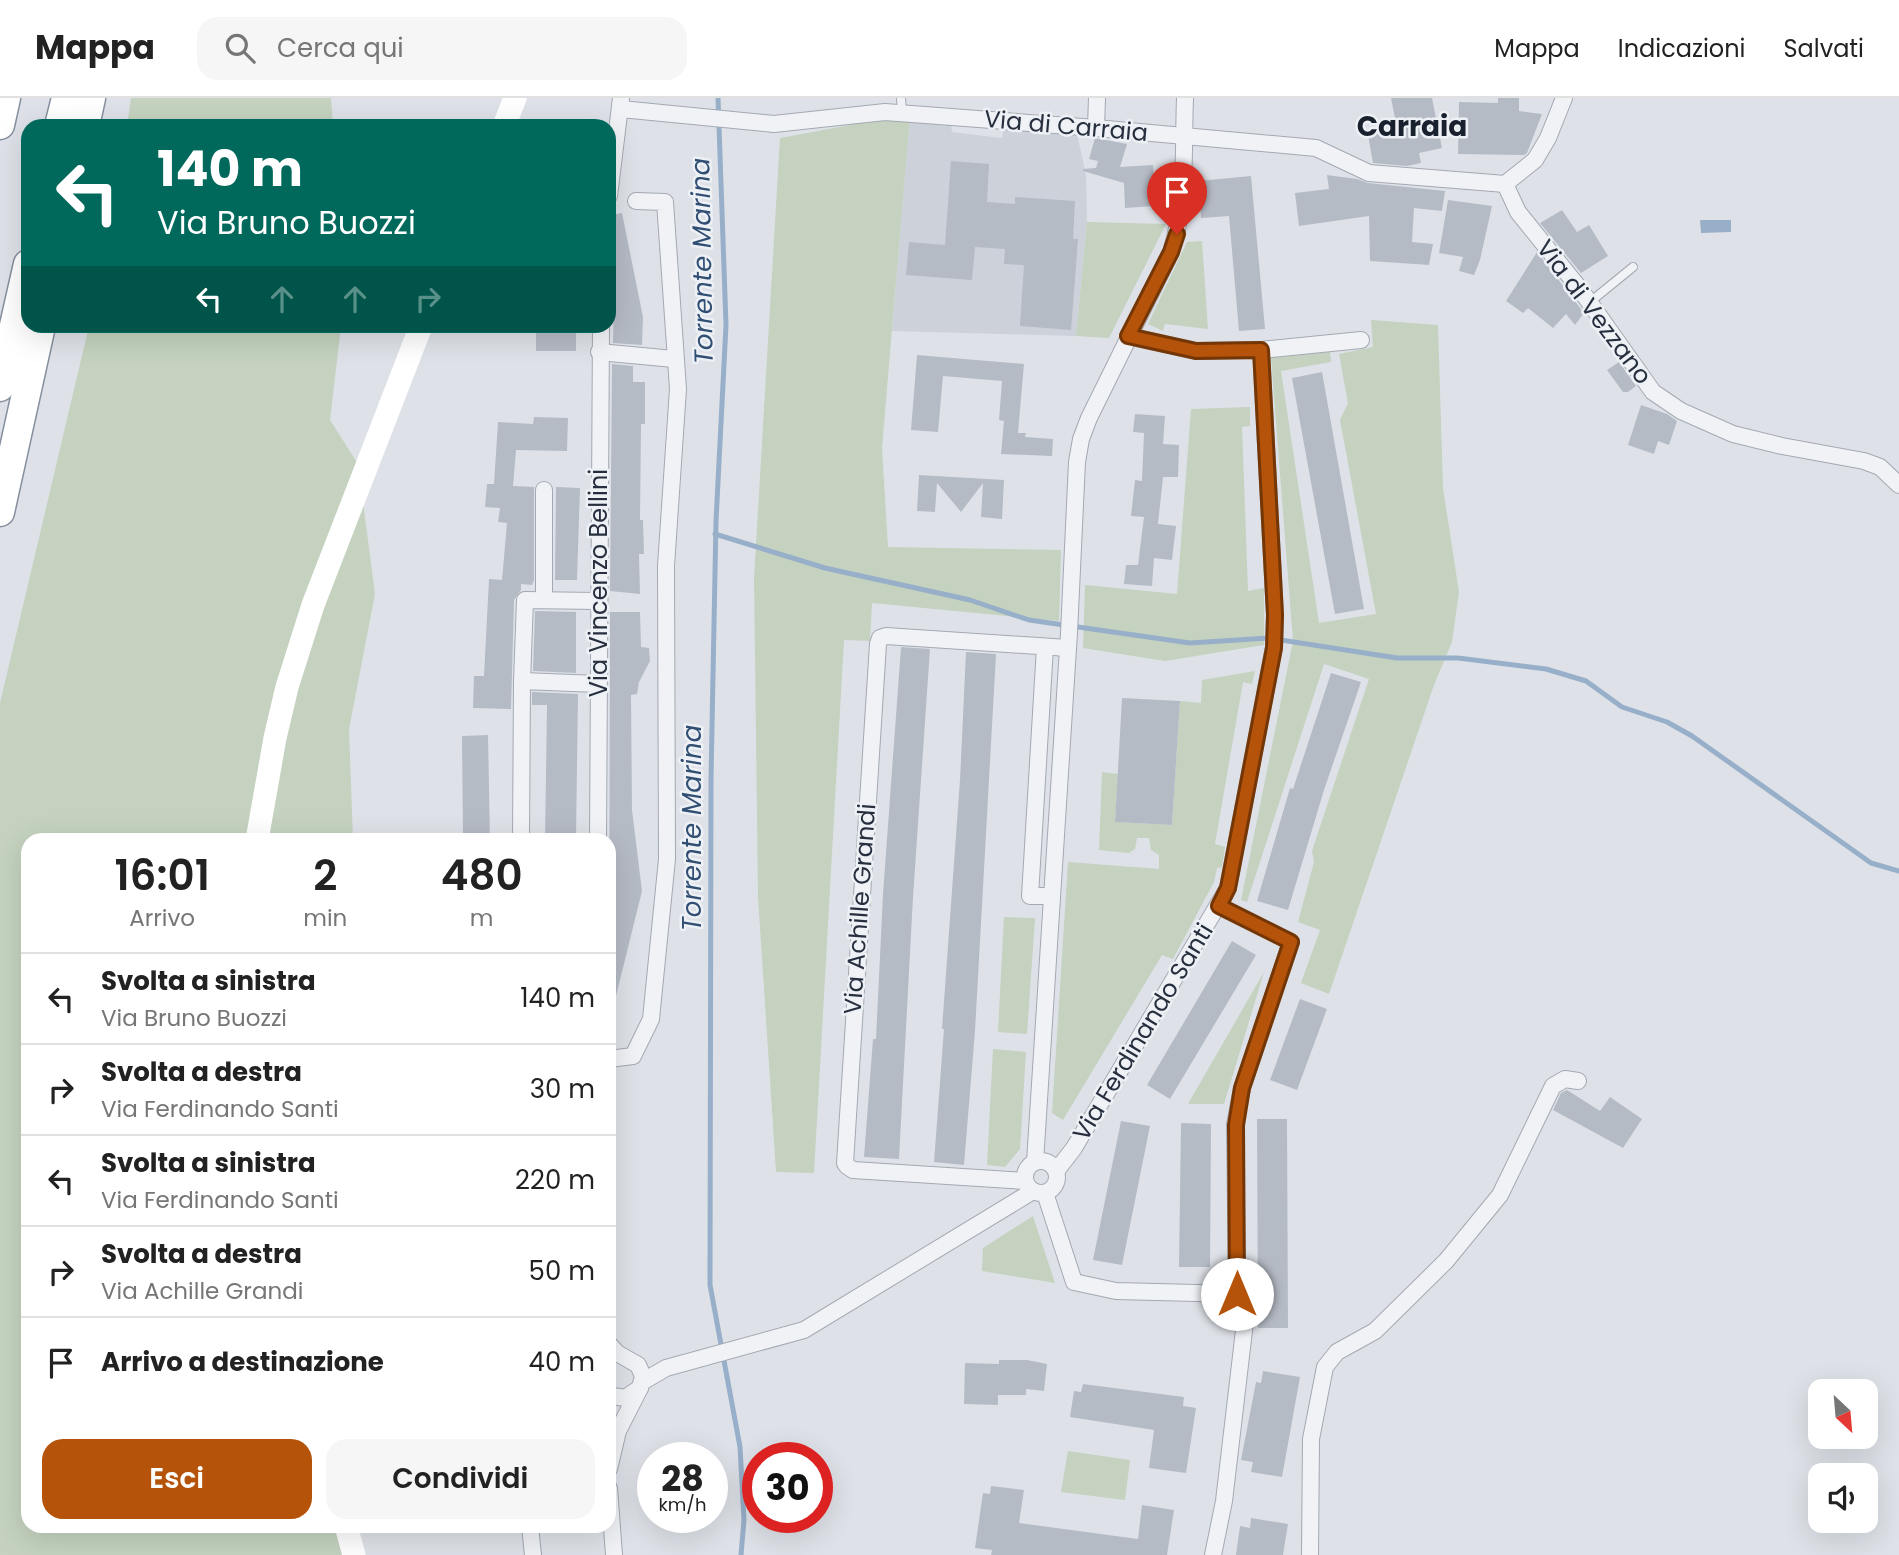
<!DOCTYPE html>
<html lang="it">
<style>
:root{--surface:#fff;--page:#f6f6f6;--text:#222;--muted:#767676;--line:#e0e0e0;--accent:#b45309}
body{margin:0;font-family:Poppins,sans-serif;background:var(--page);color:var(--text);height:100vh;display:flex;flex-direction:column;font-size:26px;white-space:nowrap}
*{box-sizing:border-box;margin:0}
p{font-size:23px;color:var(--muted)}
.icon{flex:none;width:38px;height:38px;fill:none;stroke:currentColor;stroke-width:2;stroke-linecap:round;stroke-linejoin:round}
.map{position:relative;flex:1;overflow:hidden}
.panel{position:absolute;left:21px;top:735px;width:595px;height:700px;display:flex;flex-direction:column;background:var(--surface);border-radius:21px;box-shadow:0 7px 28px #0002}
.panel>*{flex:none}
.banner{position:absolute;left:21px;top:21px;width:595px;height:214px;border-radius:21px;box-shadow:0 7px 28px #0002;background:#00695c;color:#fff;overflow:hidden}
.needle{width:46px;rotate:154deg}
.tools{position:absolute;left:1808px;top:1281px;display:grid;gap:14px}
.tools a{display:grid;place-items:center;width:70px;height:70px;border-radius:14px;background:var(--surface);box-shadow:0 7px 28px #0002;font-size:35px}
.speed{position:absolute;left:637px;top:1344px;display:flex;gap:14px;font-size:35px;font-weight:700;text-align:center}
.speed>*{display:grid;place-content:center;width:91px;height:91px;border-radius:50%;background:var(--surface);box-shadow:0 7px 28px #0002;line-height:1}
.speed small{font-size:18px;font-weight:400}
.speed .limit{border:10px solid #d22;background:#fff;color:#111}
.pin{position:absolute;display:grid;place-items:center;width:60px;height:60px;color:#fff;margin:-72px -30px;border-radius:50% 50% 50% 0;rotate:-45deg;box-shadow:0 0 7px #0007}
.pin .icon{rotate:45deg}
.me{position:absolute;width:77px;margin:-38px;rotate:0deg;stroke-linejoin:round;filter:drop-shadow(0 0 5px #0008)}
.turn{display:flex;align-items:center;gap:24px;height:147px;padding:0 21px;font-size:32px}
.turn .icon{width:91px;height:91px;stroke-width:2.5}
.turn b{display:block;font-size:49px;line-height:60px}
.lanes{display:flex;align-items:center;height:66px;padding:0 21px;background:#0003;justify-content:center;gap:35px;direction:ltr}
.lanes .off{opacity:.35}
.eta{display:flex;justify-content:space-evenly;align-items:center;height:119px;text-align:center}
.eta b{font-size:42px;font-weight:600;line-height:49px}
.primary-button{display:flex;gap:14px;margin-top:auto;padding:14px 21px}
.primary-button a{flex:1;height:80px;border-radius:21px;background:var(--accent);color:#fff;font-size:28px;font-weight:600;line-height:80px;text-align:center}
.primary-button a+a{background:var(--page);color:var(--text)}
ul{padding:0;list-style:none}
li{display:flex;align-items:center;gap:21px;height:91px;padding:0 21px;border-top:2px solid var(--line)}
li div{flex:1}
li b{display:block;font-size:26px}
li em{font-style:normal}
header{display:flex;align-items:center;gap:42px;box-sizing:border-box;height:98px;padding:0 35px;background:var(--surface);border-bottom:2px solid var(--line)}
header strong{font-size:33px}
nav{display:flex;gap:38px;margin-inline-start:auto;font-size:24px}
.search{width:490px;height:63px;background:var(--page);display:flex;align-items:center;gap:18px;box-sizing:border-box;padding:0 24px;border-radius:21px;color:var(--muted);font-size:26px}
.map>svg:first-child{display:block}
.built{fill:#ccd1da}
.green{fill:#c4d2bf}
.water{fill:#98afc9}
.lines{fill:none;stroke-linecap:round;stroke-linejoin:round}
.stream{stroke:#98afc9;stroke-width:5}
.building{fill:#b5bbc5}
.lane-casing{stroke:#a3a9b2;stroke-width:10}
.street-casing{stroke:#a3a9b2;stroke-width:18}
.highway-casing{stroke:#858f9f;stroke-width:31}
.lane{stroke:#f1f2f6;stroke-width:8}
.street{stroke:#f1f2f6;stroke-width:16}
.secondary{stroke:#fff;stroke-width:23}
.highway{stroke:#fff;stroke-width:28}
.route-casing{stroke:#753606;stroke-width:18}
.route{stroke:#b45309;stroke-width:12}
.labels{text-anchor:middle;stroke-width:5;stroke-linejoin:round;paint-order:stroke}
.street-label{font-size:24px;fill:#272f3f;stroke:#edf1f5}
.water-label{font-size:26px;font-style:italic;fill:#314e73;stroke:#edf1f5}
.quarter-label{font-size:28px;font-weight:bold;fill:#19212f;stroke:#edf1f5}
</style>
<header>
<strong>Mappa</strong>
<div class="search"><svg class="icon" aria-label="search" viewBox="0 0 24 24"><circle cx="10" cy="10" r="6"/><path d="M15 15l6 6"/></svg>Cerca qui</div>
<nav><a>Mappa</a><a>Indicazioni</a><a>Salvati</a></nav>
</header>
<div class="map">
<svg width="1899" height="1457" viewBox="0 0 1899 1457">
<rect width="100%" height="100%" fill="#dee2e8"/>
<polygon class="built" points="909,24 951,26 952,34 1002,40 1004,29 1077,36 1086,77 1087,124 1076,238 892,233"/>
<g class="green">
<polygon points="131,0 331,0 333,28 127,28"/>
<polygon points="910,16 882,350 888,449 1061,452 1059,523 872,505 870,543 844,542 814,1075 776,1074 758,799 754,480 780,40"/>
<polygon points="1087,124 1166,126 1109,240 1076,238"/>
<polygon points="1202,143 1208,231 1165,226 1163,233 1148,226 1187,144"/>
<polygon points="1371,222 1438,227 1443,390 1459,494 1452,544 1434,587 1329,896 1301,885 1320,832 1298,824 1314,764 1312,753 1369,581 1324,566 1247,804 1241,802 1293,543 1271,260 1330,254 1331,264 1281,273 1319,525 1376,516 1340,322 1348,305 1339,256 1373,249"/>
<polygon points="89,228 341,228 330,322 358,366 375,496 349,631 353,742 28,742 28,1428 337,1428 349,1457 0,1457 0,605"/>
<polygon points="1250,309 1250,328 1242,329 1248,493 1264,490 1264,547 1165,563 1083,550 1085,487 1177,496 1191,311"/>
<polygon points="1255,573 1252,586 1243,584 1215,746 1225,749 1222,769 1217,770 1214,784 1173,861 1162,857 1063,1022 1052,1015 1068,764 1159,771 1159,757 1151,752 1149,740 1137,740 1135,751 1129,755 1099,752 1102,674 1118,676 1115,724 1172,727 1180,603 1201,605 1202,582"/>
<polygon points="1004,819 1035,820 1027,936 998,934"/>
<polygon points="1264,874 1224,1006 1188,1006"/>
<polygon points="993,951 1026,954 1020,1051 1005,1069 987,1067"/>
<polygon points="1033,1118 1055,1185 982,1173 983,1150"/>
<polygon points="1068,1353 1130,1362 1125,1402 1061,1394"/>
</g>
<polygon class="water" points="1700,122 1731,122 1731,134 1701,135"/>
<g class="lines">
<g class="stream">
<polyline points="718,0 726,227 716,423 711,681 710,1187 740,1349 744,1422 741,1457"/>
<polyline points="715,436 825,470 970,502 1029,522 1190,545 1269,540 1397,560 1458,560 1546,571 1586,583 1622,609 1667,624 1692,638 1871,765 1899,773"/>
</g>
</g>
<g class="building">
<polygon points="1391,0 1432,0 1442,50 1419,55 1421,65 1407,68 1373,65 1368,37 1397,31"/>
<polygon points="1498,0 1519,0 1519,13 1542,16 1527,55 1524,57 1458,56 1459,4 1498,5"/>
<polygon points="1095,40 1127,46 1120,69 1153,67 1155,108 1125,110 1124,85 1083,73 1083,71 1096,70 1098,63 1089,61"/>
<polygon points="951,63 989,66 987,104 1015,106 1015,99 1075,103 1073,141 1078,141 1071,232 1020,228 1024,167 1004,166 1005,151 975,149 972,182 906,177 909,144 945,147"/>
<polygon points="1327,77 1357,81 1368,85 1445,93 1442,113 1414,110 1412,144 1433,146 1429,167 1370,163 1369,118 1299,128 1295,95 1329,91"/>
<polygon points="1251,78 1265,231 1239,233 1229,118 1201,120 1198,83"/>
<polygon points="1448,102 1492,108 1480,162 1474,177 1459,173 1463,159 1439,155"/>
<polygon points="1562,112 1577,134 1589,127 1608,158 1581,175 1540,125"/>
<polygon points="622,115 643,219 642,247 613,245 616,116"/>
<polygon points="1537,154 1584,215 1575,227 1566,216 1553,230 1528,210 1523,215 1506,203"/>
<rect x="536" y="228" width="40" height="25"/>
<polygon points="917,257 1024,266 1018,335 1026,335 1025,339 1053,341 1052,358 1001,356 1004,323 999,322 1002,283 943,278 938,334 911,332"/>
<polygon points="1619,264 1636,288 1628,294 1623,294 1607,272"/>
<polygon points="612,266 633,268 633,284 645,284 645,326 641,326 640,422 643,422 644,456 639,456 640,496 610,493"/>
<polygon points="1322,274 1364,511 1335,516 1292,280"/>
<polygon points="1641,307 1667,316 1677,323 1669,347 1658,343 1654,356 1628,347"/>
<polygon points="1135,316 1165,318 1163,346 1179,347 1178,379 1163,379 1158,426 1176,428 1172,462 1154,460 1152,488 1124,486 1126,467 1138,467 1144,419 1131,418 1135,382 1142,383 1144,335 1133,334"/>
<polygon points="534,319 568,320 567,353 516,352 513,388 534,389 534,482 532,487 521,486 521,492 514,502 511,611 473,610 474,578 484,578 489,481 502,482 507,425 498,424 500,410 485,409 487,386 494,386 498,324 533,326"/>
<polygon points="919,377 1004,382 1002,421 981,419 983,385 961,414 937,385 935,414 917,413"/>
<polygon points="556,389 580,390 577,482 555,482"/>
<polygon points="535,513 576,514 576,575 533,573"/>
<polygon points="610,514 640,514 641,549 649,550 650,563 639,584 637,596 631,597 632,712 642,793 614,906 609,906"/>
<polygon points="901,549 930,551 913,799 899,1061 864,1059 873,941 876,941 883,796"/>
<polygon points="966,554 996,556 975,933 964,1067 934,1064 944,931 942,931 960,682"/>
<polygon points="1331,575 1361,584 1324,692 1288,812 1257,803 1290,690 1293,691"/>
<polygon points="532,594 578,596 576,742 545,742 547,607 532,607"/>
<polygon points="1122,600 1180,603 1172,727 1115,724"/>
<polygon points="488,637 490,742 463,742 462,638"/>
<polygon points="1232,843 1256,857 1170,1001 1147,987"/>
<polygon points="1300,901 1327,911 1297,992 1270,982"/>
<polygon points="1567,992 1600,1013 1610,999 1642,1021 1623,1050 1553,1012 1561,995"/>
<polygon points="1257,1021 1287,1021 1288,1230 1258,1230"/>
<polygon points="1121,1023 1150,1028 1122,1167 1093,1162"/>
<polygon points="1181,1025 1211,1026 1210,1169 1179,1169"/>
<polygon points="999,1262 1027,1262 1047,1266 1044,1293 1026,1291 1026,1297 998,1297 998,1307 964,1306 965,1265 999,1266"/>
<polygon points="1263,1273 1300,1279 1282,1379 1251,1374 1253,1364 1241,1362 1256,1284 1261,1285"/>
<polygon points="1083,1286 1184,1299 1183,1308 1196,1310 1186,1375 1149,1370 1154,1332 1070,1319 1074,1293 1081,1294"/>
<polygon points="991,1388 1024,1392 1019,1425 1138,1441 1142,1407 1174,1412 1167,1457 991,1457 992,1452 975,1450 983,1395 990,1396"/>
<polygon points="1251,1420 1288,1426 1283,1457 1236,1457 1240,1428 1250,1430"/>
</g>
<g class="lines">
<defs>
<g id="lane">
<polyline points="901,0 902,15"/>
<polyline points="1590,204 1633,169"/>
</g>
<g id="street">
<polyline points="621,11 774,26 885,14 1096,30 1316,50 1369,75 1505,86"/>
<polyline points="1096,30 1097,0"/>
<polyline points="1505,86 1518,114 1580,191 1653,294 1681,313 1733,336 1782,348 1864,363 1880,369 1899,387"/>
<polyline points="1505,86 1535,62 1548,40 1564,0"/>
<polyline points="609,98 621,0"/>
<polyline points="1261,252 1361,242"/>
<polyline points="599,254 674,261"/>
<polyline points="544,392 544,502"/>
<polyline points="1045,549 1030,798 1052,798"/>
<polyline points="522,583 525,502 598,503"/>
<polyline points="521,742 522,583 598,586"/>
<polyline points="598,742 601,228"/>
<polyline points="609,961 633,958 651,921 667,761 666,468 678,291 665,104 636,103"/>
<circle cx="1041" cy="1079" r="16"/>
<path d="M1035 1064 1069 535 1077 364 1081 341 1089 320 1171 154C1187 105 1183 51 1185 0"/>
<polyline points="1057,1072 1074,1050 1228,790 1274,549 1275,517 1261,252 1196,253 1128,238"/>
<polyline points="1025,1083 853,1072 847,1068 845,1065 878,546 880,540 886,538 1068,550"/>
<polyline points="1045,1095 1074,1184 1116,1193 1237,1196"/>
<polyline points="609,1246 617,1255 638,1267 643,1278 640,1290 618,1333 609,1371"/>
<polyline points="642,1284 666,1270 804,1232 1033,1093"/>
<polyline points="609,1295 613,1298 625,1300 640,1290"/>
<polyline points="609,1390 614,1457"/>
<polyline points="530,1428 533,1457"/>
<polyline points="1213,1457 1224,1403 1247,1207 1237,1196 1235,1027 1242,990 1291,844 1219,808"/>
<polyline points="1310,1457 1311,1341 1325,1269 1337,1254 1375,1233 1446,1163 1500,1097 1553,988 1565,981 1578,983"/>
</g>
<g id="highway">
<polyline points="0,27 6,0"/>
<polyline points="59,28 66,0"/>
<polyline points="85,28 91,0"/>
<polyline points="0,289 28,166"/>
<polyline points="0,414 41,228"/>
</g>
</defs>
<use href="#lane" class="lane-casing"/>
<use href="#street" class="street-casing"/>
<use href="#highway" class="highway-casing"/>
<use href="#lane" class="lane"/>
<use href="#street" class="street"/>
<g class="secondary">
<polyline points="504,28 515,0"/>
<polyline points="257,742 275,640 287,589 313,507 421,228"/>
<polyline points="346,1428 354,1457"/>
</g>
<use href="#highway" class="highway"/>
</g>
<g class="lines">
<defs>
<polyline id="route" points="1177,136 1171,154 1128,238 1196,253 1261,252 1275,517 1274,550 1228,790 1219,808 1291,844 1242,990 1236,1027 1237,1196"/>
</defs>
<use href="#route" class="route-casing"/>
<use href="#route" class="route"/>
</g>
<g class="labels">
<g class="street-label">
<text transform="translate(1066 28) rotate(5)" y="8">Via di Carraia</text>
<text transform="translate(1594 214) rotate(53)" y="8">Via di Vezzano</text>
<text transform="translate(599 485) rotate(-90)" y="8">Via Vincenzo Bellini</text>
<text transform="translate(860 811) rotate(-86)" y="8">Via Achille Grandi</text>
<text transform="translate(1143 934) rotate(-59)" y="8">Via Ferdinando Santi</text>
</g>
<g class="water-label">
<text transform="translate(702 163) rotate(-91)" y="9">Torrente Marina</text>
<text transform="translate(692 730) rotate(-90)" y="9">Torrente Marina</text>
</g>
<g class="quarter-label">
<text x="1412" y="38">Carraia</text>
</g>
</g>
</svg>
<div class="tools">
<a><svg class="needle" viewBox="-14 -14 28 28"><path d="M0-13l5 13h-10z" fill="#e53935"/><path d="M0 13l5-13h-10z" fill="#767676"/></svg></a>
<a><svg class="icon" aria-label="sound" viewBox="0 0 24 24"><path d="M4 9h4l5-4v14l-5-4H4zM17 9q2 3 0 6"/></svg></a>
</div>
<div class="speed"><div>28<small>km/h</small></div><div class="limit">30</div></div>
<div class="pin" style="left:1177px;top:136px;background:#d93025"><svg class="icon" aria-label="arrive" viewBox="0 0 24 24"><path d="M6 21V4h12l-3 4 3 4H6"/></svg></div>
<svg class="me" style="left:1237px;top:1196px" viewBox="-20 -20 40 40"><circle r="19" fill="#fff"/><path d="M0-13L10 11 0 6-10 11z" fill="#b45309"/></svg>
<div class="banner">
<div class="turn"><svg class="icon" aria-label="left" viewBox="0 0 24 24"><path d="M17 20v-9H6M10 6l-5 5 5 5"/></svg><div><b>140 m</b>Via Bruno Buozzi</div></div>
<div class="lanes"><svg class="icon" aria-label="left" viewBox="0 0 24 24"><path d="M17 20v-9H6M10 6l-5 5 5 5"/></svg><svg class="icon off" aria-label="ahead" viewBox="0 0 24 24"><path d="M12 20V5M6 11l6-6 6 6"/></svg><svg class="icon off" aria-label="ahead" viewBox="0 0 24 24"><path d="M12 20V5M6 11l6-6 6 6"/></svg><svg class="icon off" aria-label="right" viewBox="0 0 24 24"><path d="M7 20v-9h11M14 6l5 5-5 5"/></svg></div>
</div>
<section class="panel">
<div class="eta">
<div><b>16:01</b><p>Arrivo</p></div>
<div><b>2</b><p>min</p></div>
<div><b>480</b><p>m</p></div>
</div>
<ul>
<li><svg class="icon" aria-label="left" viewBox="0 0 24 24"><path d="M17 20v-9H6M10 6l-5 5 5 5"/></svg><div><b>Svolta a sinistra</b><p>Via Bruno Buozzi</p></div><em>140 m</em></li>
<li><svg class="icon" aria-label="right" viewBox="0 0 24 24"><path d="M7 20v-9h11M14 6l5 5-5 5"/></svg><div><b>Svolta a destra</b><p>Via Ferdinando Santi</p></div><em>30 m</em></li>
<li><svg class="icon" aria-label="left" viewBox="0 0 24 24"><path d="M17 20v-9H6M10 6l-5 5 5 5"/></svg><div><b>Svolta a sinistra</b><p>Via Ferdinando Santi</p></div><em>220 m</em></li>
<li><svg class="icon" aria-label="right" viewBox="0 0 24 24"><path d="M7 20v-9h11M14 6l5 5-5 5"/></svg><div><b>Svolta a destra</b><p>Via Achille Grandi</p></div><em>50 m</em></li>
<li><svg class="icon" aria-label="arrive" viewBox="0 0 24 24"><path d="M6 21V4h12l-3 4 3 4H6"/></svg><div><b>Arrivo a destinazione</b></div><em>40 m</em></li>
</ul>
<div class="primary-button"><a>Esci</a><a>Condividi</a></div>
</section>
</div>
